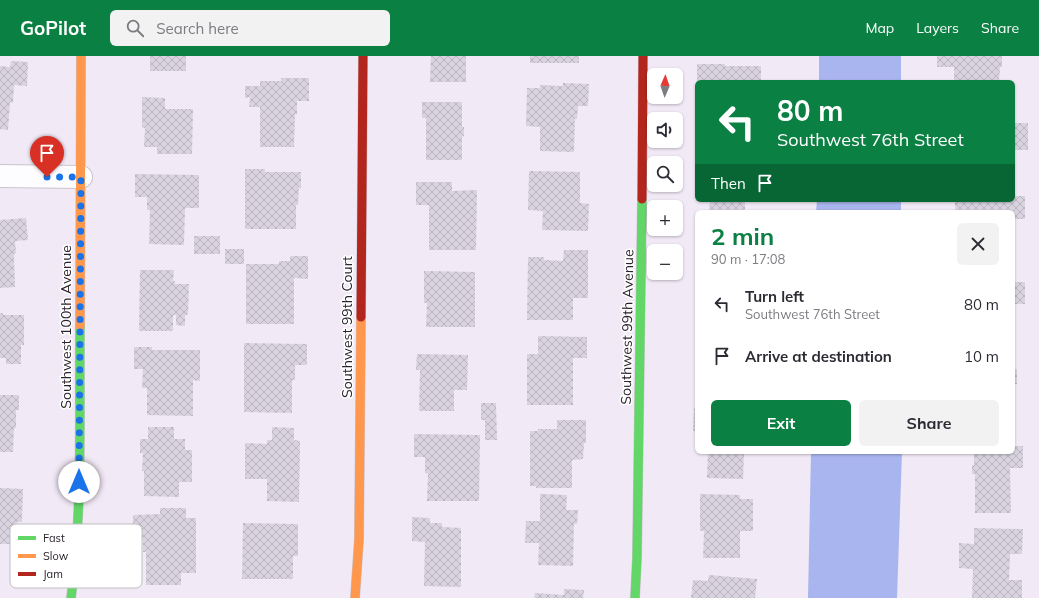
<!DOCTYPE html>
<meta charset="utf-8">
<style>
:root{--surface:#fff;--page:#f2f2f3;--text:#2b2b33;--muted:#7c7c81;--accent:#0b8043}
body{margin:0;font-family:Mulish,sans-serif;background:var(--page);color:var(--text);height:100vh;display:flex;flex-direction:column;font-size:15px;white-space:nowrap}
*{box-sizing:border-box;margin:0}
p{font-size:13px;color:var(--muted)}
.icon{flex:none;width:22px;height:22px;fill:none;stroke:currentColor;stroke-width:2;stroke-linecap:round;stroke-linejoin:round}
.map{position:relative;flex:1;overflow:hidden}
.sheet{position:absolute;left:695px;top:154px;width:320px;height:244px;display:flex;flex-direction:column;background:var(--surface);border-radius:6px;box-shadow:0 1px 3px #0004}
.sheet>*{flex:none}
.top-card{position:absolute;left:695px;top:24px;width:320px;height:122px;border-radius:6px;box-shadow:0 1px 3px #0004;background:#0b8043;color:#fff;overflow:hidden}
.needle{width:26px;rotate:2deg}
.controls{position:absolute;left:647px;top:12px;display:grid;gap:8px}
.controls a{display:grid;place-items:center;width:36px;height:36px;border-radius:6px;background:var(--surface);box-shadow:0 1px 3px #0004;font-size:20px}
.pin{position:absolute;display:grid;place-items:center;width:34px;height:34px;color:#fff;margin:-41px -17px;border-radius:50% 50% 50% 0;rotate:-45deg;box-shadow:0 0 4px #0007}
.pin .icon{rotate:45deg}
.me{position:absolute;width:44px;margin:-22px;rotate:0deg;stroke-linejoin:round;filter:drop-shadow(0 0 3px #0008)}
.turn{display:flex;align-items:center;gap:14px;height:84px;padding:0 16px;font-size:18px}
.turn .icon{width:52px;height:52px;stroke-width:2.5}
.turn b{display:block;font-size:28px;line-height:34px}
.then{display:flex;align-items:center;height:38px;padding:0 16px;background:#0003;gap:8px;font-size:15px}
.round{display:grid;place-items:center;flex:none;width:42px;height:42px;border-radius:6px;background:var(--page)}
.overview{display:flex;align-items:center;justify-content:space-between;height:68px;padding:0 16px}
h1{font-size:24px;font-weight:700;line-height:30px;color:var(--accent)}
.button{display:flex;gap:8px;margin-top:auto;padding:8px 16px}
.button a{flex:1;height:46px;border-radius:6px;background:var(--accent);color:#fff;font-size:16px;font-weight:700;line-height:46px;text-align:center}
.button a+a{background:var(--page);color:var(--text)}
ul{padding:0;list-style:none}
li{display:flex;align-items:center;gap:12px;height:52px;padding:0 16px}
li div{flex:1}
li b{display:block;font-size:15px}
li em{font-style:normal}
header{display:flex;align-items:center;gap:24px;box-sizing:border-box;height:56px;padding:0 20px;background:var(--accent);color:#fff}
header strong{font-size:19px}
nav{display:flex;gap:22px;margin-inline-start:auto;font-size:14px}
.search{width:280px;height:36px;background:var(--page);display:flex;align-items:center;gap:10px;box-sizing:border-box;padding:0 14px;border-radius:6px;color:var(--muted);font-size:15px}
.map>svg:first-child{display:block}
.water{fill:#a9b5ee}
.building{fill:url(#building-cross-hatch)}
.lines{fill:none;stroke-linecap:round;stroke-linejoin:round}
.street-casing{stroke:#cbc4ce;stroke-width:24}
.fast-casing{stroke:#cbc4ce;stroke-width:10}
.slow-casing{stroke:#cbc4ce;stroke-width:10}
.jam-casing{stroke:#cbc4ce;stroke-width:10}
.street{stroke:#fdfcfe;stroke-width:22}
.fast{stroke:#63d668;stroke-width:9}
.slow{stroke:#ff974d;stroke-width:9}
.jam{stroke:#b3261e;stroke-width:9}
.route{stroke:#1a73e8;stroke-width:7;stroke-dasharray:0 12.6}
.labels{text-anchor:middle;stroke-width:3;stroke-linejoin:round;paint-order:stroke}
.street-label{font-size:14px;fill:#2a232d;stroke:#fff}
.key{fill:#fff;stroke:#bfbdc0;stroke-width:1}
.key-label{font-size:11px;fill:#2a232d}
</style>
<header>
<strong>GoPilot</strong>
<div class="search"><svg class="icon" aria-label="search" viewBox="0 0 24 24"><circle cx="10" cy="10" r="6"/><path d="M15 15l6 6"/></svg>Search here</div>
<nav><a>Map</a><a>Layers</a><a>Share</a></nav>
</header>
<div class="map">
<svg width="1039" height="542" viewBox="0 0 1039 542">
<defs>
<pattern id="building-cross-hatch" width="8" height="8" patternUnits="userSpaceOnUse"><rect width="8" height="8" fill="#d8d3df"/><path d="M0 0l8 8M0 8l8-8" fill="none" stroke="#bab5c0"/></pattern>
</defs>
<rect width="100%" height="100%" fill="#f2e9f6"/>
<g class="water">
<rect x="819" y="0" width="82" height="26"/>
<polygon points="817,144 901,144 901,156 816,156"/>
<polygon points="811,396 902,396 897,542 808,542"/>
</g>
<g class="building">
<rect x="150" y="0" width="36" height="15"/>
<polygon points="431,0 466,0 466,26 430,26"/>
<rect x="530" y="0" width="49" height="7"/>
<polygon points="937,0 1002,0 1002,11 1000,11 999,26 954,26 954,11 937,11"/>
<polygon points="11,5 28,6 27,30 14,29 13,47 10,46 8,74 0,73 0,10 10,11"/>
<polygon points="697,8 725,8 725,10 761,10 761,26 697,26"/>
<polygon points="281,22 309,22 309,45 297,45 297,59 295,58 294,91 260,91 260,51 249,51 250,41 245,42 245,30 260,30 260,25 281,25"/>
<polygon points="563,27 589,28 588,50 578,50 577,63 575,63 574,96 540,95 540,71 526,70 527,32 540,32 540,29 563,30"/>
<polygon points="142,41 165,42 165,53 193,53 192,98 157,98 157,91 144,91 145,72 142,71"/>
<polygon points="422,46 462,46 462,71 464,71 464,80 462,81 462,104 426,104 426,62 422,62"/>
<polygon points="1013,67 1028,67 1028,94 1015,94 1015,123 1013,123"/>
<polygon points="245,113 265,113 265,116 301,116 301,132 299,131 298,149 296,149 296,173 245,173"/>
<polygon points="529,115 580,116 580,147 589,148 588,175 542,174 543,155 528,154"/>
<polygon points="135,118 199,119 199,152 185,152 184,189 149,188 150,154 147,154 147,141 135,141"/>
<polygon points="416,126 452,126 452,135 477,134 476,194 429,194 429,149 416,149"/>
<polygon points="1013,140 1025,140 1025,163 1013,163 1013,156 955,156 955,144 1008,145 1008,144 1013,144"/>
<polygon points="710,144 745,144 745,156 709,156"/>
<polygon points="26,162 28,184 15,185 16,198 14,198 15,231 0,232 0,164"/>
<rect x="194" y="180" width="26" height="18"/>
<rect x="225" y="193" width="19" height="15"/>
<polygon points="564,194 588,194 588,242 573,242 573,264 527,264 528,201 544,201 544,204 563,205"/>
<polygon points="290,200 308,200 308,223 294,222 294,268 246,268 246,208 279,208 279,205 290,205"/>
<polygon points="140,214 174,214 173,225 175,225 175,228 189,228 188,259 185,259 185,270 176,269 176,259 173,259 173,275 139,275"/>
<polygon points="424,215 475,216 475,271 426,271 427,247 424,247"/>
<rect x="1013" y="226" width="12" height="22"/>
<polygon points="0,257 3,257 3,259 24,259 24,289 21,289 21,308 6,308 6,302 0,302"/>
<polygon points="538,280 587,281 587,302 573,302 573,349 527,349 527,298 538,298"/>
<polygon points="244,287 307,288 307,309 295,309 295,324 292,324 292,357 244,356"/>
<polygon points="134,291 152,291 152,294 200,294 200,325 193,324 193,360 147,359 147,332 142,332 143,313 134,313"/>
<polygon points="417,298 468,299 467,334 454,334 454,355 419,355 420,314 416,314"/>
<rect x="1013" y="313" width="4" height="15"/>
<polygon points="0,339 19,339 19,354 16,354 16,372 14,372 13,396 0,396"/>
<polygon points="481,347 496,347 497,384 485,384 485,364 481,364"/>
<polygon points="694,352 697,352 697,375 693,375"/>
<polygon points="557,364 586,364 586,387 584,387 583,403 572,404 572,432 536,432 536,430 530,430 530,375 538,375 538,373 557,373"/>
<polygon points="148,371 174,371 174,383 185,383 185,394 192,394 192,426 179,426 179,441 144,440 144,415 142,415 143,397 140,397 140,383 148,383"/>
<polygon points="272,371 294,372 294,384 300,385 299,446 267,445 267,423 245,423 245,387 267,388 267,384 272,384"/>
<polygon points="414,378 480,379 479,445 427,445 428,418 425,417 425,401 414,401"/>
<polygon points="1013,390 1023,390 1023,412 1010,412 1011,457 975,457 975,418 972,418 972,409 974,409 974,396 1013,396"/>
<polygon points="708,396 744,396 743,423 707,422"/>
<polygon points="0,432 23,433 22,466 17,466 17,488 0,488"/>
<polygon points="540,438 567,439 566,454 578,454 577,468 574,468 573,510 538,509 539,487 525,487 526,465 540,465"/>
<polygon points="700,438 740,439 740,443 753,443 753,475 740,475 740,502 703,502 704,475 700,475"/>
<polygon points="160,452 186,452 186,462 196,462 196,517 181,517 181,529 146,529 146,496 143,496 143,483 133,483 133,459 160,458"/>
<polygon points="412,461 430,462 430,467 442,467 442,471 461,472 461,531 424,530 425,486 412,485"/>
<polygon points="243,467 298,468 298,500 293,500 293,523 242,523"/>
<polygon points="974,472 1023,473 1022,498 1010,498 1009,524 1022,524 1022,542 972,542 973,513 959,512 959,487 974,488"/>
<polygon points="709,519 757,523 755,542 691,542 693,524 708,525"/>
<polygon points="564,533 584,534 583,542 534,542 535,537 564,539"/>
</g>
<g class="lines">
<defs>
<polyline id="street" points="0,120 81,121"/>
<g id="fast">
<path d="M71 542C83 452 79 361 80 270"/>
<polyline points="635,542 637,501 642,143"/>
</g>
<g id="slow">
<polyline points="80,270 81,0"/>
<polyline points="355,542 359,483 361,261"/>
</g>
<g id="jam">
<polyline points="642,143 643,0"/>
<polyline points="361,261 363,0"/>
</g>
</defs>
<use href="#street" class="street-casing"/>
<use href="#fast" class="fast-casing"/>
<use href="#slow" class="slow-casing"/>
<use href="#jam" class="jam-casing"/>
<use href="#street" class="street"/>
<use href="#fast" class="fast"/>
<use href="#slow" class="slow"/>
<use href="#jam" class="jam"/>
</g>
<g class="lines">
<polyline class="route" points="47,121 81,121 79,426"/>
</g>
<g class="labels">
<g class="street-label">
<text transform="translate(66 271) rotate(-90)" y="5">Southwest 100th Avenue</text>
<text transform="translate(347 271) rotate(-90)" y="5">Southwest 99th Court</text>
<text transform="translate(627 271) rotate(-89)" y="5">Southwest 99th Avenue</text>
</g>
</g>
<rect x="10" y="468" width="132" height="64" rx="6" class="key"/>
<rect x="18" y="480" width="18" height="4" fill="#63d668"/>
<rect x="18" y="498" width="18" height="4" fill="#ff974d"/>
<rect x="18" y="516" width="18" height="4" fill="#b3261e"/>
<g class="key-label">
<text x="43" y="486">Fast</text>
<text x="43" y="504">Slow</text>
<text x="43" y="522">Jam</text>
</g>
</svg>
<div class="controls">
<a><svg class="needle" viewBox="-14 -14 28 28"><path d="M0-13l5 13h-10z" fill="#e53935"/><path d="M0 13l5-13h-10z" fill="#7c7c81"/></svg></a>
<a><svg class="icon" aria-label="sound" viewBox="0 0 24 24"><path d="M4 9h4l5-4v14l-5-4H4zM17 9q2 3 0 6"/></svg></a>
<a><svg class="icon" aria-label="search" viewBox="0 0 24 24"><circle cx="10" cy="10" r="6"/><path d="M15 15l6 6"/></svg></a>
<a>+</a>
<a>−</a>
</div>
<div class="pin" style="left:47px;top:121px;background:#d93025"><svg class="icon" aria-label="arrive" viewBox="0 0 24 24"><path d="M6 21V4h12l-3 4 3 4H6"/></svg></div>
<svg class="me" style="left:79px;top:426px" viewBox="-20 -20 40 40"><circle r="19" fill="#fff"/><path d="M0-13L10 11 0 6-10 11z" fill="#1a73e8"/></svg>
<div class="top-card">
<div class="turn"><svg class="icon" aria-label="left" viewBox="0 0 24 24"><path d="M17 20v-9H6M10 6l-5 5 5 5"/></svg><div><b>80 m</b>Southwest 76th Street</div></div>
<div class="then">Then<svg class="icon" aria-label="arrive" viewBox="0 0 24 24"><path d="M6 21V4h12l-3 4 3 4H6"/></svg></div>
</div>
<section class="sheet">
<div class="overview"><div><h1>2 min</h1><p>90 m · 17:08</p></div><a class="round"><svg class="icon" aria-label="close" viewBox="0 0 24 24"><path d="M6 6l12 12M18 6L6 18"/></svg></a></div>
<ul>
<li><svg class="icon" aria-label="left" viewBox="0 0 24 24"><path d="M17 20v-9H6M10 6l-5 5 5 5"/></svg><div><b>Turn left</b><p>Southwest 76th Street</p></div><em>80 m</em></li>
<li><svg class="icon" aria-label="arrive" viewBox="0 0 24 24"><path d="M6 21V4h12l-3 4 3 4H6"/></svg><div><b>Arrive at destination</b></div><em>10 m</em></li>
</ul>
<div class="button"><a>Exit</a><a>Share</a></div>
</section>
</div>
